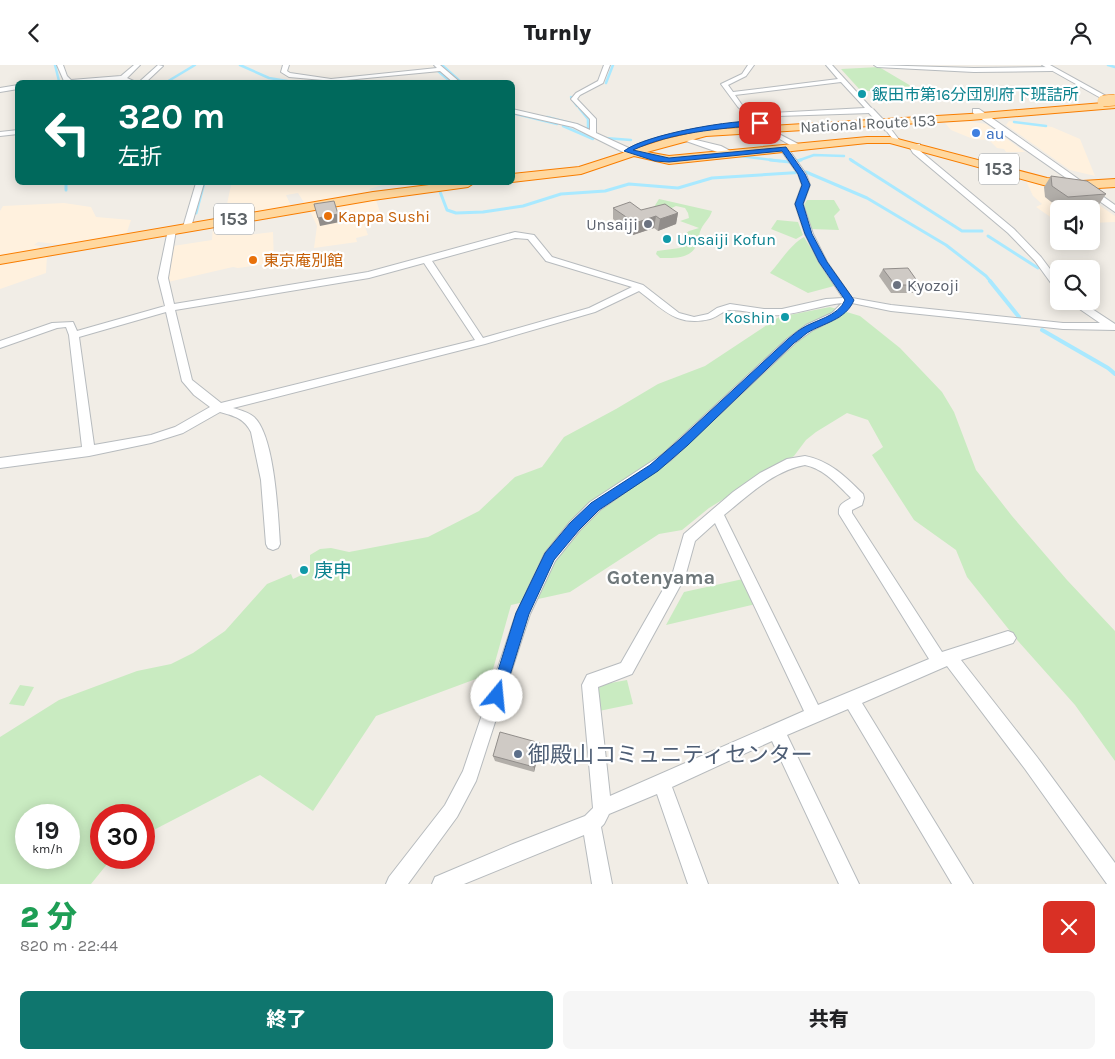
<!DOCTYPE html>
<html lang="ja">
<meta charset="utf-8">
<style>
:root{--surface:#fff;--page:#f6f6f6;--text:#202124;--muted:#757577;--accent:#0f766e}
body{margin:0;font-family:Karla,"Noto Sans JP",sans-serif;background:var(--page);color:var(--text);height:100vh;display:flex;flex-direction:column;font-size:19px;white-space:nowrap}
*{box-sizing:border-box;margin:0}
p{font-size:16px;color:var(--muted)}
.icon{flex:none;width:28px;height:28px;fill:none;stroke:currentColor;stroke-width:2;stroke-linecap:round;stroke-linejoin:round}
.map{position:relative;height:819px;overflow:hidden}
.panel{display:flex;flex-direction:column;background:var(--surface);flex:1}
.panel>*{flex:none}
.hud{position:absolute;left:15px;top:15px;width:500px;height:105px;border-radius:8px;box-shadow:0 2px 12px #0003;background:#00695c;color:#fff;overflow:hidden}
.tools{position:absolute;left:1050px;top:135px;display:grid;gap:10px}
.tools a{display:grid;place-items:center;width:50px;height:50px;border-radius:8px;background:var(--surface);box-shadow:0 2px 12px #0003;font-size:25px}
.speed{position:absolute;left:15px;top:739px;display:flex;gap:10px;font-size:25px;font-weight:700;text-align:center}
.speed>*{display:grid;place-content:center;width:65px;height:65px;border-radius:50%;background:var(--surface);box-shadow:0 2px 12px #0003;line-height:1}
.speed small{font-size:12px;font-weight:400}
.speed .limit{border:8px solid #d22;background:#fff;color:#111}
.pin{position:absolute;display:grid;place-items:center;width:42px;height:42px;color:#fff;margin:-21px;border-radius:10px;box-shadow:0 2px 8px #0006}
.me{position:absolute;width:55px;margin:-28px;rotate:17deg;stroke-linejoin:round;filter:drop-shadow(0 0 4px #0008)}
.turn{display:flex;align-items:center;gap:18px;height:105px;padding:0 20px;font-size:22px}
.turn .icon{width:65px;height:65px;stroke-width:2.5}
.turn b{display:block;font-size:35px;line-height:42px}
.round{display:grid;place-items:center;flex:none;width:52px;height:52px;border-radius:8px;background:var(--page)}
.summary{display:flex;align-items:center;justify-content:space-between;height:85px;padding:0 20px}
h1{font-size:30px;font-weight:800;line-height:38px;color:#1e9e55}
.action{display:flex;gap:10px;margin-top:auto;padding:10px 20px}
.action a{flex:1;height:58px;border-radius:8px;background:var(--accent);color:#fff;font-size:20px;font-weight:800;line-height:58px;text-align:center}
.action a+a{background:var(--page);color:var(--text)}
header{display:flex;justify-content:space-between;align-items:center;height:65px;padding:0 20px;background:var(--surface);font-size:22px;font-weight:800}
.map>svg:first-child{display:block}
.commercial{fill:#fff1de}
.green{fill:#c9ebc1;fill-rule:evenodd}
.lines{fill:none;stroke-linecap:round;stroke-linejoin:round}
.stream-far2{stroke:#a9e9ff;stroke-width:2.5}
.stream-far1{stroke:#a9e9ff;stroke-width:3}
.stream{stroke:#a9e9ff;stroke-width:4}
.minor-casing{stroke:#b7bbbe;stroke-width:2}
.tertiary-casing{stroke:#b7bbbe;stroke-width:2}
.trunk-casing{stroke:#f87d00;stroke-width:2}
.minor{fill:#fff;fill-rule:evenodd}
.tertiary{fill:#fff;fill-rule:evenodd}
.trunk{fill:#ffd89f;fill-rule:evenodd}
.minor-bridge-casing{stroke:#b7bbbe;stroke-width:8;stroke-linecap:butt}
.trunk-bridge-casing{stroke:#f87d00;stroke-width:12;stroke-linecap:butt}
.minor-bridge{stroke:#fff;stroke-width:6}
.trunk-bridge{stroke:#ffd89f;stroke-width:11}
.wall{fill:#b2aea9}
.shaded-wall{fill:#918d8a}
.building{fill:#cfcac5;stroke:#918d8a}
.route{fill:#1a73e8;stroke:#114b97}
.culture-dot{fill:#0f9aa8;stroke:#fff;stroke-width:2}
.shop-dot{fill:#3f7fe0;stroke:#fff;stroke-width:2}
.food-dot{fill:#e8710a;stroke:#fff;stroke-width:2}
.worship-dot{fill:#6b7280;stroke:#fff;stroke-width:2}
.service-dot{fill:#5c6f8a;stroke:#fff;stroke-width:2}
.labels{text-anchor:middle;stroke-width:4.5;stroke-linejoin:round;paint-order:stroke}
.far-culture-label{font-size:16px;fill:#0d838f;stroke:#fff;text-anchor:start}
.far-street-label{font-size:16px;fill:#5e6468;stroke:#fff}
.far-shop-label{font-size:16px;fill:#366cbe;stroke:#fff;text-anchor:start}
.far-food-label{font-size:16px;fill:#c56008;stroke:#fff;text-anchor:start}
.far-worship-label{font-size:16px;fill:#5b616d;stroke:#fff;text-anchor:end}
.shield{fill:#fff;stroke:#8e9295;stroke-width:1}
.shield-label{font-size:18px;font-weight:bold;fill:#5e6468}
.culture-label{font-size:19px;fill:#0d838f;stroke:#fff;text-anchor:start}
.neighbourhood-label{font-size:20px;font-weight:bold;fill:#6e777a;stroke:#fff}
.near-service-label{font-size:22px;fill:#4e5e75;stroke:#fff;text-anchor:start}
</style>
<header><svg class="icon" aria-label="back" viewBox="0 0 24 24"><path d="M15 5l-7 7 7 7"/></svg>Turnly<svg class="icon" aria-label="person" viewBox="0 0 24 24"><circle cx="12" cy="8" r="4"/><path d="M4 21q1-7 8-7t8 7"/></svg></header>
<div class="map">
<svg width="1115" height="819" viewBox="0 0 1115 819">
<rect width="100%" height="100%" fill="#f1ede6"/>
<g class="commercial">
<polygon points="967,56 986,59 1025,87 1006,87 1004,84 997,83 989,75 973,74 951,65 945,58"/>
<polygon points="1009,56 1052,62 1080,74 1095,111 1070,105 1006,60"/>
<polygon points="1026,116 1079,126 1115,151 1115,157 1091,158 1091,144 1059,144 1059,158 1036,142 1042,139 1033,131"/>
<polygon points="253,118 289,118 294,120 306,118 390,118 369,124 372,128 305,139 298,128 286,130 291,141 244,149 245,142 226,144 231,120"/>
<polygon points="375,132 382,153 363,156 368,170 356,173 357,177 314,183 317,161 309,144"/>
<polygon points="64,138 91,142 96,152 131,155 126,170 67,180 38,177 34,180 40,181 38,185 0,191 0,146 3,141"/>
<polygon points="251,154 248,170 273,167 274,198 238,203 233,202 168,217 173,181 212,175 213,161"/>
<polygon points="47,190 46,208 0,224 0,198"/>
</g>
<g class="green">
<polygon points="879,2 933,34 908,36 885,26 861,26 841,4"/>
<path d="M659 134 712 146C710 154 702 159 700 167 699 169 700 172 699 175 693 194 677 193 660 193L656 189 657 186 680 183 686 177 684 170 689 166 699 163 680 156 689 153 688 148 685 143 676 141 665 146 654 142Z"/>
<polygon points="807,135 834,135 840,145 834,151 839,165 811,164 804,140"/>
<polygon points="777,155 798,157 803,170 796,174 771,164"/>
<path d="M804 172 834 221 808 228 770 208C781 196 790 180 804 172Z"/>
<path d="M830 242 860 251 900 283 942 327 954 347 976 405 1012 451 1067 515 1115 566V696L1075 640 1018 576 967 512 956 485 914 455 872 390 883 382 868 355 847 348 816 367 806 375 794 391 709 443 682 465 659 469 570 527 511 540 492 608 376 651 313 746 260 710 144 770V750H101V792L112 793 91 819H0V672L59 635 137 606 171 599 193 588 225 566 267 519 291 509 293 514 310 506V490L320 484 331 483 349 487 428 472 479 446 515 412 542 402 564 372 616 344 658 319 705 301 779 252ZM26 750H69V792H26Z"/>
<polygon points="743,514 756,539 666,560 684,527"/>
<polygon points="627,615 633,639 599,646 594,621"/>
<polygon points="20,620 34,622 24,641 9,639"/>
</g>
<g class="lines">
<g class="stream-far2">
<polyline points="55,0 59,16"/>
<polyline points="240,0 269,13 299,18"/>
<polyline points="442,0 462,18"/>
<polyline points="1108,0 1115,2"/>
<polyline points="438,6 452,18"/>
<polyline points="165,18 195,0"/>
<polyline points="606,18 613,0"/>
<polyline points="571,32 577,41"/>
<polyline points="579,43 588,54 588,64"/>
<polyline points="512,48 557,59"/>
<polyline points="547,52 578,60"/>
<polyline points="1014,57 1046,61"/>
<polyline points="563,61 593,74"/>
<polyline points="605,73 631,75"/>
<polyline points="740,91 780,96"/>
<polyline points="850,94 853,96"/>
<polyline points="797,96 814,90 844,91"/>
</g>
<g class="stream-far1">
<polyline points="770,95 790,97"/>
<polyline points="851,95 962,166 982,166"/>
<polyline points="797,96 801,95"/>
<polyline points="66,118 66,125"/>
<polyline points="439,124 447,145 456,148 483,147 523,141 561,129 605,126 629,119 678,123 712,113 806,107 867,133 946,180 986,211 991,217"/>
<polyline points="196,148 204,118"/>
<polyline points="988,171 1038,203"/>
</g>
<g class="stream">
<polyline points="990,216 1019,252"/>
<polyline points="1042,265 1108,303 1115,309"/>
</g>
<defs>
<g id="minor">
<polygon points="57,0 63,0 67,11 71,15 121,11 134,0 140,0 127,13 138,18 129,18 122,15 56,18 64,16"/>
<polygon points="158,0 163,1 145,18 138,18"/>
<polygon points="283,0 289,0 287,6 290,8 331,14 437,3 434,0 440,0 461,18 454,18 440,6 315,18 323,15 289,12 281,7"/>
<polygon points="604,0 610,0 603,18 580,30 577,34 596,54 596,68 631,84 631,88 625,88 573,62 512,48 512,44 577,59 590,65 590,54 571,34 576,28 598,16"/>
<path d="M748 0H754L746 11 728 20 733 27 838 14 826 0H832L874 46 871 48 750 52 738 42 721 19 742 9ZM841 17 865 43 754 49 742 40 735 30Z"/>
<polygon points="874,0 974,3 1052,2 1055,4 1052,6 974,7 877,2"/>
<polygon points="18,20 18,24 0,27 0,23"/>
<polygon points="886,63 890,63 900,76 899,77 895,77 885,64"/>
<polygon points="18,65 18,69 0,71 0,67"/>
<polygon points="771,67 775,67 804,82 797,84 771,69"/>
<polygon points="688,73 721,81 736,89 729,91 686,76 686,74"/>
<polygon points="914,79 920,79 919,85 1014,164 1041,192 1059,216 1059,226 1056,225 1035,196 1008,168 913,88 910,83"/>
<path d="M781 82H787L806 109 810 120 803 139 813 169 827 197 852 233 891 240 1063 258H1100L1068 236H1080L1115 259V265L1063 264 891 246 852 238 839 252 813 265 795 278 671 395 600 445 580 465 555 496 530 549 476 716 457 752 408 819H386L389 812 445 740 463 706 516 549 545 488 570 457 590 437 663 389 787 274 806 260 832 248 842 238C822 240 802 248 781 250 764 252 748 245 731 245 723 245 718 252 710 254 677 262 664 245 639 226L595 247 485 279 233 343C240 345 248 347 254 352 275 371 278 451 280 479L278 483 273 485 268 483 266 479 261 415 251 367C244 353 234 351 220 347L183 368 151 378 89 391 0 403V393L82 382 69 270 66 262 57 263 0 283V276L52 258 73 257 77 266 165 241 158 213 168 165 172 162 176 165 168 213 174 239 368 207 515 167 534 170 552 192 643 220 679 248 694 252 708 249 717 243 730 239 764 244H782L826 234 843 233 819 197 805 169 795 139 802 120 798 109 780 84ZM515 173 528 174 546 196 632 222 589 243 483 273 432 196ZM424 198 475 275 221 338 192 315 175 245 369 213ZM166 247 182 316 194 330 210 342 175 362 151 370 94 380 79 272Z"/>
<polygon points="196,118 204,118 191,162 187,165 183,162"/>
<path d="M805 391C830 396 845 411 863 429L864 433 862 440 852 445V448L942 587 1008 566 1013 568 1016 573 1013 578 961 595 1037 692 1115 798V819H1107L1025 704 947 601 862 638 973 819H952L848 644 787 670 859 819H839L772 676 672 722 708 819H688L657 729 609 749 604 759 601 762 612 819H592L584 770 464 819H432L435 812 513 779 585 751 593 743 582 620 587 610 621 598 673 507 684 469 733 427 760 408 787 394ZM805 400C824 404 837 419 851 433 843 438 838 439 839 449L929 594 818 640 724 450C749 430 773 406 805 400ZM715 458 804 646 610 731 598 622 632 609 685 512 695 476Z"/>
</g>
<g id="tertiary">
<polygon points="1042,0 1050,0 1115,36 1115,41"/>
<polygon points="973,44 979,44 1115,140 1115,147 973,48"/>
</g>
<g id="trunk">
<polygon points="1115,37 1115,43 970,55 706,71 647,87 669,91 867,72 890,72 1047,113 1082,116 1115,114 1115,122 1082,124 1047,121 890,78 867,78 669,99 634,91 581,109 512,117 512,109 579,102 666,74 706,65 970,49"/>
<polygon points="445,118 474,118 468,122 373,135 0,199 0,191 373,127"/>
</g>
</defs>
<use href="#minor" class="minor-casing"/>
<use href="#tertiary" class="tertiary-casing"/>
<use href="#trunk" class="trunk-casing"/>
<use href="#minor" class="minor"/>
<use href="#tertiary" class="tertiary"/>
<use href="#trunk" class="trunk"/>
<defs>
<polyline id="minor-bridge" points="871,46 888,64"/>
<polyline id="trunk-bridge" points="1103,36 1115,35"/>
</defs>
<use href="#minor-bridge" class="minor-bridge-casing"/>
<use href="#trunk-bridge" class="trunk-bridge-casing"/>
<use href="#minor-bridge" class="minor-bridge"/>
<use href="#trunk-bridge" class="trunk-bridge"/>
</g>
<g class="wall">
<polygon points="1051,111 1106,129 1098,141 1060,144 1045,132 1044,122"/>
<polygon points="613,143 678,148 676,159 658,166 654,163 633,170 613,154"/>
<polygon points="883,204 920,220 916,228 891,228 879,211"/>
<polygon points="540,678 540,683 534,707 495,696 493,691"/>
</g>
<g class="shaded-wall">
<polygon points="678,148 676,159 658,166 660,154"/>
<polygon points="338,149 340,157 320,161 318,153"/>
<polygon points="656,151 654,163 633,170 635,158"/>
<polygon points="540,678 540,683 534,707 534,702"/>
</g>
<g class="building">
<polygon points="1051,111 1087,116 1106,129 1068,132 1052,121"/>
<polygon points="334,136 338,149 318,153 314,139"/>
<polygon points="630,137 641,145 665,139 678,148 660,154 656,151 635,158 613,143"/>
<polygon points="908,203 920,220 895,220 883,204"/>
<polygon points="500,667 540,678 534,702 493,691"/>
</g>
<path class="route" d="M762 56 760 60C717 64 673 67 633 85L669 93 786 82 805 109 810 120 803 139 812 169 827 197 854 235C846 255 823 258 807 268 803 271 799 275 794 278L688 380 658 406 599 445 579 465 554 495 529 549 502 636 497 638 492 636 490 631 516 548 545 488 570 458 591 438 650 400 680 374 788 274C792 271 796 267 801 264 814 255 838 252 845 235L819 197 805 169 795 139 802 120 798 109 782 86 669 97 655 96 624 86C646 69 735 54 762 56Z"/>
<g class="culture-dot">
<circle cx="862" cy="29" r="5"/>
<circle cx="667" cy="174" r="5"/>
<circle cx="785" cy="252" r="5"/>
<circle cx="304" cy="505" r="5"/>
</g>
<circle class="shop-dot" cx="976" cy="68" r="5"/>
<g class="food-dot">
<circle cx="328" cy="151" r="5"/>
<circle cx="253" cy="195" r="5"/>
</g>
<g class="worship-dot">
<circle cx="648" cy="159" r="5"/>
<circle cx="897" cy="220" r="5"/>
</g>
<circle class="service-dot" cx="518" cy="689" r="5"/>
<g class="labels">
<g class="far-culture-label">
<text x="872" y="35">飯田市第16分団別府下班詰所</text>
<text x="677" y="180">Unsaiji Kofun</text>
<text x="775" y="258" text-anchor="end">Koshin</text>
</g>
<g class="far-street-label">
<text transform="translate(868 58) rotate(-3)" y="6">National Route 153</text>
</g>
<g class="far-shop-label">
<text x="986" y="74">au</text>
</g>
<g class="far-food-label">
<text x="338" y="157">Kappa Sushi</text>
<text x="263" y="201">東京庵別館</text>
</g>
<g class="far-worship-label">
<text x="638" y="165">Unsaiji</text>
<text x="907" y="226" text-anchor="start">Kyozoji</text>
</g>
<g class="shield">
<rect x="979" y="88.5" width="40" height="31" rx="4"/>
<rect x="214" y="138.5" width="40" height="31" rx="4"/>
</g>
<g class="shield-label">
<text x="999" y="110">153</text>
<text x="234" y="160">153</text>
</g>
<g class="culture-label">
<text x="314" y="512">庚申</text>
</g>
<g class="neighbourhood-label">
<text x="661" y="519">Gotenyama</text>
</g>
<g class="near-service-label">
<text x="528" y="697">御殿山コミュニティセンター</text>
</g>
</g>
</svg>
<div class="tools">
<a><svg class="icon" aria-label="sound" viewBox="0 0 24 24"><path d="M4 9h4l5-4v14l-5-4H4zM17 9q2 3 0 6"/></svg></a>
<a><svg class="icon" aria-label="search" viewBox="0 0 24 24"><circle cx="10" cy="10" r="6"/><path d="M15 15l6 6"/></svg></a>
</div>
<div class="speed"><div>19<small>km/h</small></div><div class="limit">30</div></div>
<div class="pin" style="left:760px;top:58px;background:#d93025"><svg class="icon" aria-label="arrive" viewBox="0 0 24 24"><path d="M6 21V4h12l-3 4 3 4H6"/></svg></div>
<svg class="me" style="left:497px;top:631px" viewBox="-20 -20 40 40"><circle r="19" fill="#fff"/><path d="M0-13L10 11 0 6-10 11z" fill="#1a73e8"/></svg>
<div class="hud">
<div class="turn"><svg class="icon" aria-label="left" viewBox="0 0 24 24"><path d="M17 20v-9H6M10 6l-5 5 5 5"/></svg><div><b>320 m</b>左折</div></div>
</div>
</div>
<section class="panel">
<div class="summary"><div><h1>2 分</h1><p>820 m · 22:44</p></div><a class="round" style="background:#d93025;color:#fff"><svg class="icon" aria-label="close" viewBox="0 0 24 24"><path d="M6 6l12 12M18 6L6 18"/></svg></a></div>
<div class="action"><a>終了</a><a>共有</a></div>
</section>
